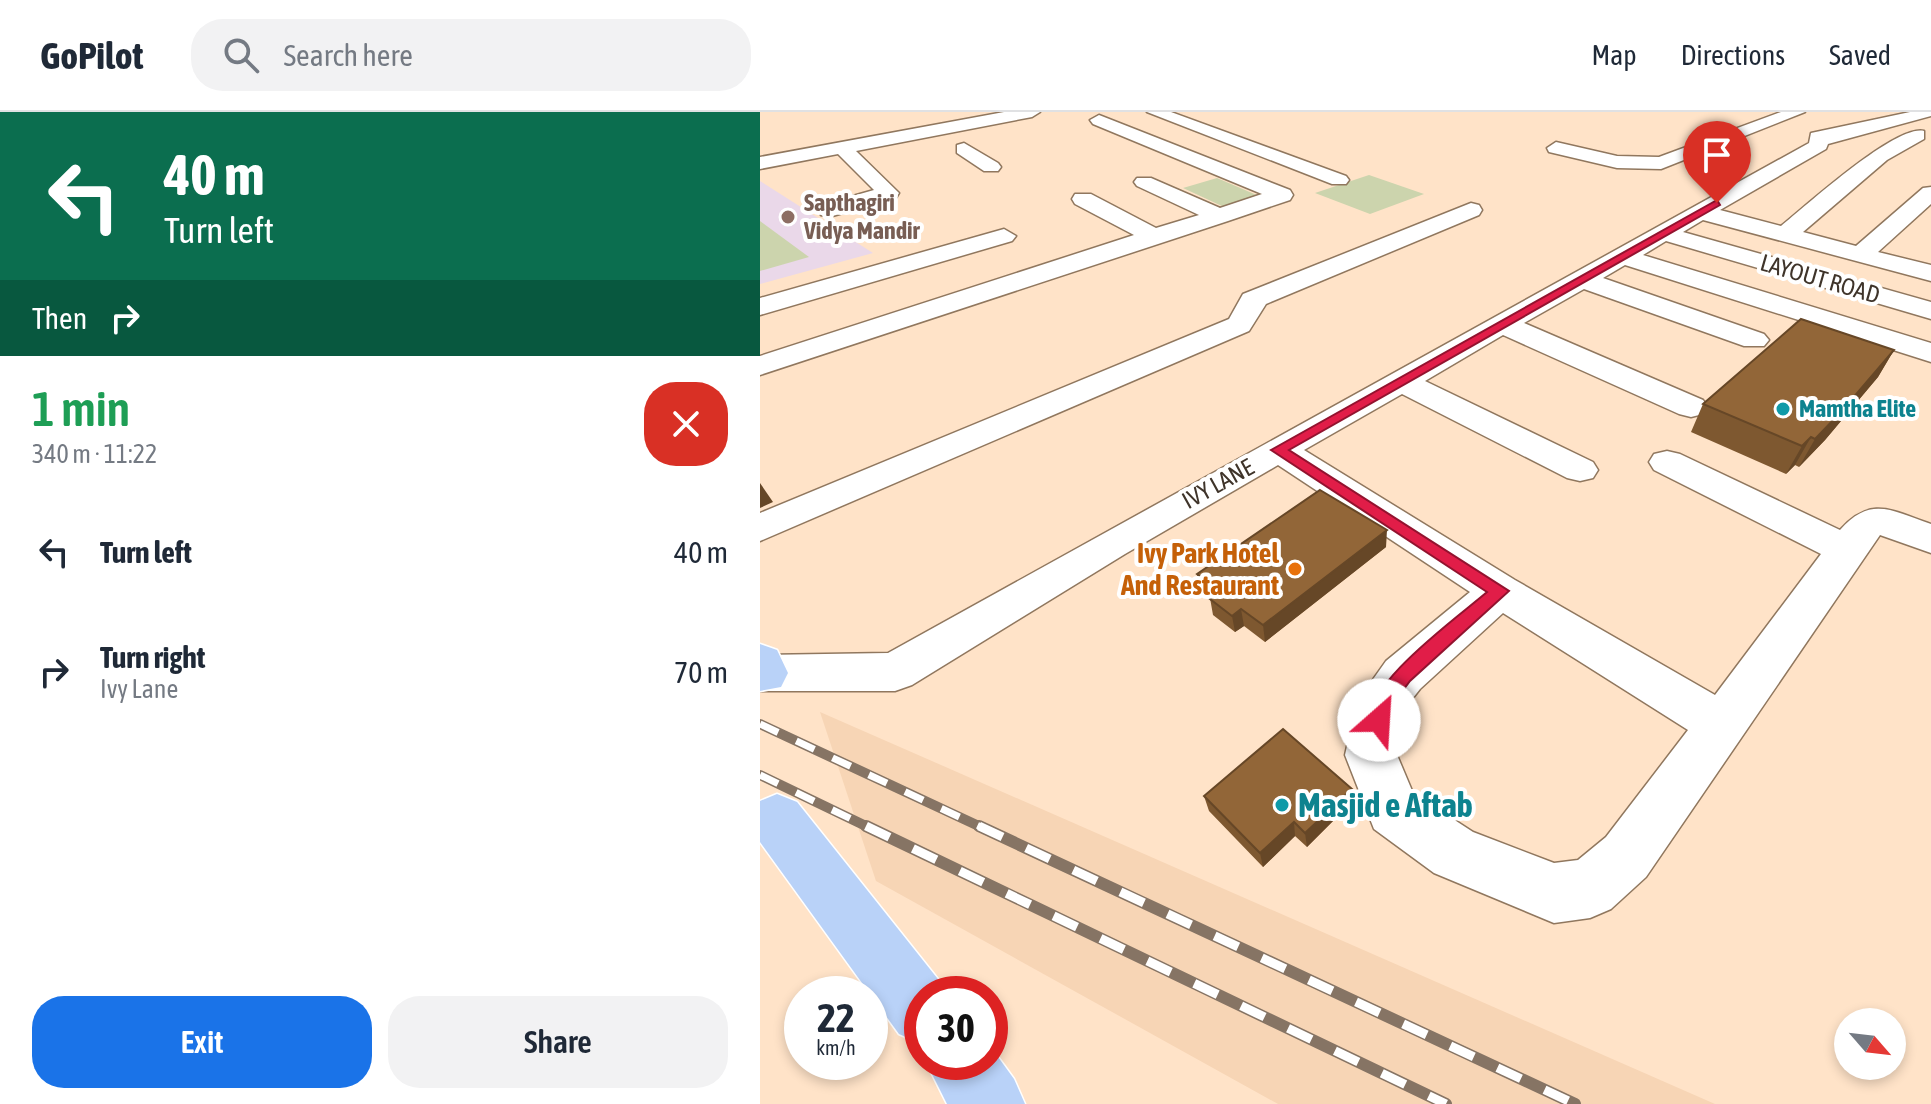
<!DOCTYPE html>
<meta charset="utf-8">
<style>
:root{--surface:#fff;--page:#f2f2f3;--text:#1f2937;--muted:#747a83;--line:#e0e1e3;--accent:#1a73e8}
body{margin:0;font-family:"Asap Condensed",sans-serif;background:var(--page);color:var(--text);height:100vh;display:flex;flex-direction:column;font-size:30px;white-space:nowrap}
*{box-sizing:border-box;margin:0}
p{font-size:26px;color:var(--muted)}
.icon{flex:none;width:44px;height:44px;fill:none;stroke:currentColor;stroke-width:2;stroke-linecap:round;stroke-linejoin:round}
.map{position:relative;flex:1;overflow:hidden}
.side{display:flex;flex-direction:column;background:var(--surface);width:760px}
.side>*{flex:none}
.guide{background:#0b6e4f;color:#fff;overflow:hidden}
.needle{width:52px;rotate:118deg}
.controls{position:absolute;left:1074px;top:896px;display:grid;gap:16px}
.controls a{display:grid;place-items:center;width:72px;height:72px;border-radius:50%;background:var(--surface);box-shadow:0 4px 12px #0003;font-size:40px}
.speed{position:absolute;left:24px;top:864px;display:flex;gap:16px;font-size:40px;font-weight:700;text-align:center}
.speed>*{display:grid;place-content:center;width:104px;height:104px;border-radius:50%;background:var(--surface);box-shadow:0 4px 12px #0003;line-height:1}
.speed small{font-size:20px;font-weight:400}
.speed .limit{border:12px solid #d22;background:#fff;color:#111}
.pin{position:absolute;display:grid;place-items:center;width:68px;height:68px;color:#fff;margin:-82px -34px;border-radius:50% 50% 50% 0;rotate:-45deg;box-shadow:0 0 8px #0007}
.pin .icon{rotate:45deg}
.me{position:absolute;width:88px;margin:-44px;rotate:26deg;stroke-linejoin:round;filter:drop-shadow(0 0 6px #0008)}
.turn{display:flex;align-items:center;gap:28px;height:168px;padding:0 32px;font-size:36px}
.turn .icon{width:104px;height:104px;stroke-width:2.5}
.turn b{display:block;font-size:56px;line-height:68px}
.then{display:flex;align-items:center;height:76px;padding:0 32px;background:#0003;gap:16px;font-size:30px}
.round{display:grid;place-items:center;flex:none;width:84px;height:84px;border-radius:32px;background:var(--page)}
.overview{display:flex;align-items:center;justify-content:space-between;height:136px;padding:0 32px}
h1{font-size:48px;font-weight:600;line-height:60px;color:#1e9e55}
.primary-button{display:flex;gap:16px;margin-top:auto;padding:16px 32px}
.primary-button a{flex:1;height:92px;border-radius:32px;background:var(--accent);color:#fff;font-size:32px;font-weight:600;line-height:92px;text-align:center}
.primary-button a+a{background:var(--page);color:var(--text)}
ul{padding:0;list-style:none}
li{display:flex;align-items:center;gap:24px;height:120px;padding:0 32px}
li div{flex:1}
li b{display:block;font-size:30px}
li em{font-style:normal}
header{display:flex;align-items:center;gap:48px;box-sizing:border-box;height:112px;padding:0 40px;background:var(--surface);border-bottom:2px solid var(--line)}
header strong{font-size:38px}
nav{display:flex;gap:44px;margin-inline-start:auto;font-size:28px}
.search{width:560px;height:72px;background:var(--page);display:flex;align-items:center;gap:20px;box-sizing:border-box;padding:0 28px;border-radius:32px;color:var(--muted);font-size:30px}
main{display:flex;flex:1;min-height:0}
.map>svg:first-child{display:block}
.built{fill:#f7d5b5}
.education{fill:#ead8e9}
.green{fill:#ccd4ad}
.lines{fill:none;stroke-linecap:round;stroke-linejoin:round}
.minor-casing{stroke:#90775e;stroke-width:3}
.major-casing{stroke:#fff;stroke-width:3}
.minor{fill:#fff;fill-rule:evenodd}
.major{fill:#b9d2f8;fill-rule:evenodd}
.rail-far1-casing{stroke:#867464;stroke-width:10}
.rail-casing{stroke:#867464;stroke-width:12}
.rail-far1{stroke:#fff;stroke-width:7;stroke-dasharray:20;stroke-linecap:butt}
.rail{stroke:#fff;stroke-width:9;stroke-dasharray:26;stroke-linecap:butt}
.wall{fill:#7e5830}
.shaded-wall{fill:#664727}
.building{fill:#926638;stroke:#664727;stroke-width:2}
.route{fill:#e11d48;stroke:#92132f;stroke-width:2}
.education-dot{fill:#8d6e63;stroke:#fff;stroke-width:3}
.culture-dot{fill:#0f9aa8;stroke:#fff;stroke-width:3}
.food-dot{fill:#e8710a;stroke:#fff;stroke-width:3}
.labels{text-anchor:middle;stroke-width:8;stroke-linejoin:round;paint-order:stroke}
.far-education-label{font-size:24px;font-weight:bold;fill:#785e54;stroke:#fff;text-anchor:start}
.far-street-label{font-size:24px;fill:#3f342a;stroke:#fff}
.far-culture-label{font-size:24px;font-weight:bold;fill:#0d838f;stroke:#fff;text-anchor:start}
.food-label{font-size:28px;font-weight:bold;fill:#c56008;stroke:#fff;text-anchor:end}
.near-culture-label{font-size:34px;font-weight:bold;fill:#0d838f;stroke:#fff;text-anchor:start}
</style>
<header>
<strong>GoPilot</strong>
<div class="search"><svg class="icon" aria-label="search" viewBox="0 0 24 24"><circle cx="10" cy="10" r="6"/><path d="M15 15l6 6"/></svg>Search here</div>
<nav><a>Map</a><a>Directions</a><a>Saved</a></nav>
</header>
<main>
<section class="side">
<div class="guide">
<div class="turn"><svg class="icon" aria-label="left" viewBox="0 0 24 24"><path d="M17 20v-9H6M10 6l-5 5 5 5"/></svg><div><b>40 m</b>Turn left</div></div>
<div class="then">Then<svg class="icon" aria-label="right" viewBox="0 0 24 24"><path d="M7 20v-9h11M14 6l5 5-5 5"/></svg></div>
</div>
<div class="overview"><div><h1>1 min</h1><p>340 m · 11:22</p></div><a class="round" style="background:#d93025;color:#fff"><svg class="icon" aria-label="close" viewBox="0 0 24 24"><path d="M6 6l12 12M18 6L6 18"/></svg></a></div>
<ul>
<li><svg class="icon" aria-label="left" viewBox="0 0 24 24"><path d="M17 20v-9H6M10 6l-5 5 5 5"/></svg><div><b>Turn left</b></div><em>40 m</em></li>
<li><svg class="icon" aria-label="right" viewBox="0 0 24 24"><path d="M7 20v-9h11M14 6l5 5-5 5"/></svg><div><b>Turn right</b><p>Ivy Lane</p></div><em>70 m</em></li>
</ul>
<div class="primary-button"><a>Exit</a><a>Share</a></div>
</section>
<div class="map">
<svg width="1171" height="992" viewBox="0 0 1171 992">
<rect width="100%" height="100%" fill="#ffe3c8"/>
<polygon class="built" points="60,600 955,992 518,992 116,769"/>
<polygon class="education" points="0,69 113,141 0,172"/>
<g class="green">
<polygon points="609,63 664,82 610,102 555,81"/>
<polygon points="457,66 499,84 464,95 423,76"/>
<polygon points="0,109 49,145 0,159"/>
</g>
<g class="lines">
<defs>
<g id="minor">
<polygon points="244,0 280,0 272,5 96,39 139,81 136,86 69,105 61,103 58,98 61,93 114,78 78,42 0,57 0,45"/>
<polygon points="387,0 411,0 586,64 589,68 586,72 572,72"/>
<polygon points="1021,0 1045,0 901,57 857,56 789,40 787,36 796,30 857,44 899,45"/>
<path d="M1150 0H1171V4L1068 32 1066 37 960 98 1021 114C1046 94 1136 12 1164 19V27L1127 48 1043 120 1096 134 1163 76 1171 75V92L1118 140 1171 153V169L943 108 923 120 1171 190V207L906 129 883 143 1171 231V250L865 153 843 166 1004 222 1009 228 1004 234H984L824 177 764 211 943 288 948 295 943 302 931 305 919 302 743 223 665 269 833 350 838 358 833 366 820 369 807 366 642 282 544 338 755 468 955 583 1061 442 894 358 889 350 894 342 907 339 920 342 1080 418C1111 383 1132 399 1171 412V441L1120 423 886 765 851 797 830 806 794 811 674 761 614 717 585 643 597 590 626 549 710 480 518 353 365 442 152 573 135 579H0V543L128 541 1049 31 1051 21ZM743 501 928 618 846 725 818 748 794 751 713 720 653 681 637 643 645 596 660 577Z"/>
<polygon points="339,3 530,78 533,83 530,88 468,109 0,263 0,244 374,123 315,92 312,87 315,82 331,82 396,116 439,103 377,74 374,70 377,66 391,66 460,96 502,82 333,12 330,8"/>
<polygon points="204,31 238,51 241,55 238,59 224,59 197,41 197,33"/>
<polygon points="711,91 719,93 722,98 719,103 506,192 489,219 0,429 0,401 469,207 483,182"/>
<polygon points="244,117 256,124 252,129 0,203 0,186"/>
</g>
<g id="major">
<polygon points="0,532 17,538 28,561 21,575 0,579"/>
<polygon points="17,682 37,690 185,876 188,882 162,882 162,932 139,922 0,730 0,689"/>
<polygon points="230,934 254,967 265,992 187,992 166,950 230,950"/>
</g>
</defs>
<use href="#minor" class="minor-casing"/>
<use href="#major" class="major-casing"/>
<use href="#minor" class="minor"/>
<use href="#major" class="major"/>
<defs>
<g id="rail-far1">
<polyline points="0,612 223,716"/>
<polyline points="0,663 110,716"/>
</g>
<g id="rail">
<polyline points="106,714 686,992"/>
<polyline points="219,714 815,992"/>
</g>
</defs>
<use href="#rail-far1" class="rail-far1-casing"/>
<use href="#rail" class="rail-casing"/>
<use href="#rail-far1" class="rail-far1"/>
<use href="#rail" class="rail"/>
</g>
<g class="wall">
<polygon points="1134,238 1118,265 1065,328 1039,355 1035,353 1026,362 931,320 943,292"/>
<polygon points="626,435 505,530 484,514 475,520 453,503 450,486 440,479 437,462"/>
<polygon points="592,677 591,691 547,735 535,724 503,755 449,699 444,684"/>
</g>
<g class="shaded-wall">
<polygon points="1134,238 1118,265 1065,328 1039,355 1055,327"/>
<polygon points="1051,325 1035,353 1026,362 1042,334"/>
<polygon points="0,371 13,390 0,396"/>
<polygon points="627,418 626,435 505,530 503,513"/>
<polygon points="481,497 484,514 475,520 472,504"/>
<polygon points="592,677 591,691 547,735 545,721"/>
<polygon points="534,710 535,724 503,755 500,741"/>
</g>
<g class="building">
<polygon points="1041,207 1134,238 1081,300 1055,327 1051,325 1042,334 943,292"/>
<polygon points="560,378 627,418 503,513 481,497 472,504 450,487 460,480 437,462"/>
<polygon points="523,617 592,677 545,721 534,710 500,741 444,684"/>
</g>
<path class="route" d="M957 88 960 93 529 338 749 479 650 569 632 593 627 614H612C595 578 702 502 727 480L511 338Z"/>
<circle class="education-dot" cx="28" cy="105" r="8"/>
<g class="culture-dot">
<circle cx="1023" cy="297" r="8"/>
<circle cx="522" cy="693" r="8"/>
</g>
<circle class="food-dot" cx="535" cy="457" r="8"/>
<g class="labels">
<g class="far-education-label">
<text x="44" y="99">Sapthagiri<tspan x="44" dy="28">Vidya Mandir</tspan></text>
</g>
<g class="far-street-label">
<text transform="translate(1060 167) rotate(16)" y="8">LAYOUT ROAD</text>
<text transform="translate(458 372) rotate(-29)" y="8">IVY LANE</text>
</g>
<g class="far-culture-label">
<text x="1039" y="305">Mamtha Elite</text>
</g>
<g class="food-label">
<text x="519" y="451">Ivy Park Hotel<tspan x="519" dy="32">And Restaurant</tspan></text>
</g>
<g class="near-culture-label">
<text x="538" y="705">Masjid e Aftab</text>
</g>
</g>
</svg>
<div class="controls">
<a><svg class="needle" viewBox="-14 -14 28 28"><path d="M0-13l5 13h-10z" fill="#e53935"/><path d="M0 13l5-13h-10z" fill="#747a83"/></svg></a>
</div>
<div class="speed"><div>22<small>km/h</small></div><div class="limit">30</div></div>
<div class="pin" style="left:957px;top:91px;background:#d93025"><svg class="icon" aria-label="arrive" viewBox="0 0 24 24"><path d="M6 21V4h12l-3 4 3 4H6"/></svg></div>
<svg class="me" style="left:619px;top:608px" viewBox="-20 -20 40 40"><circle r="19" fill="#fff"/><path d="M0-13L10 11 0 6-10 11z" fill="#e11d48"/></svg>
</div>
</main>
